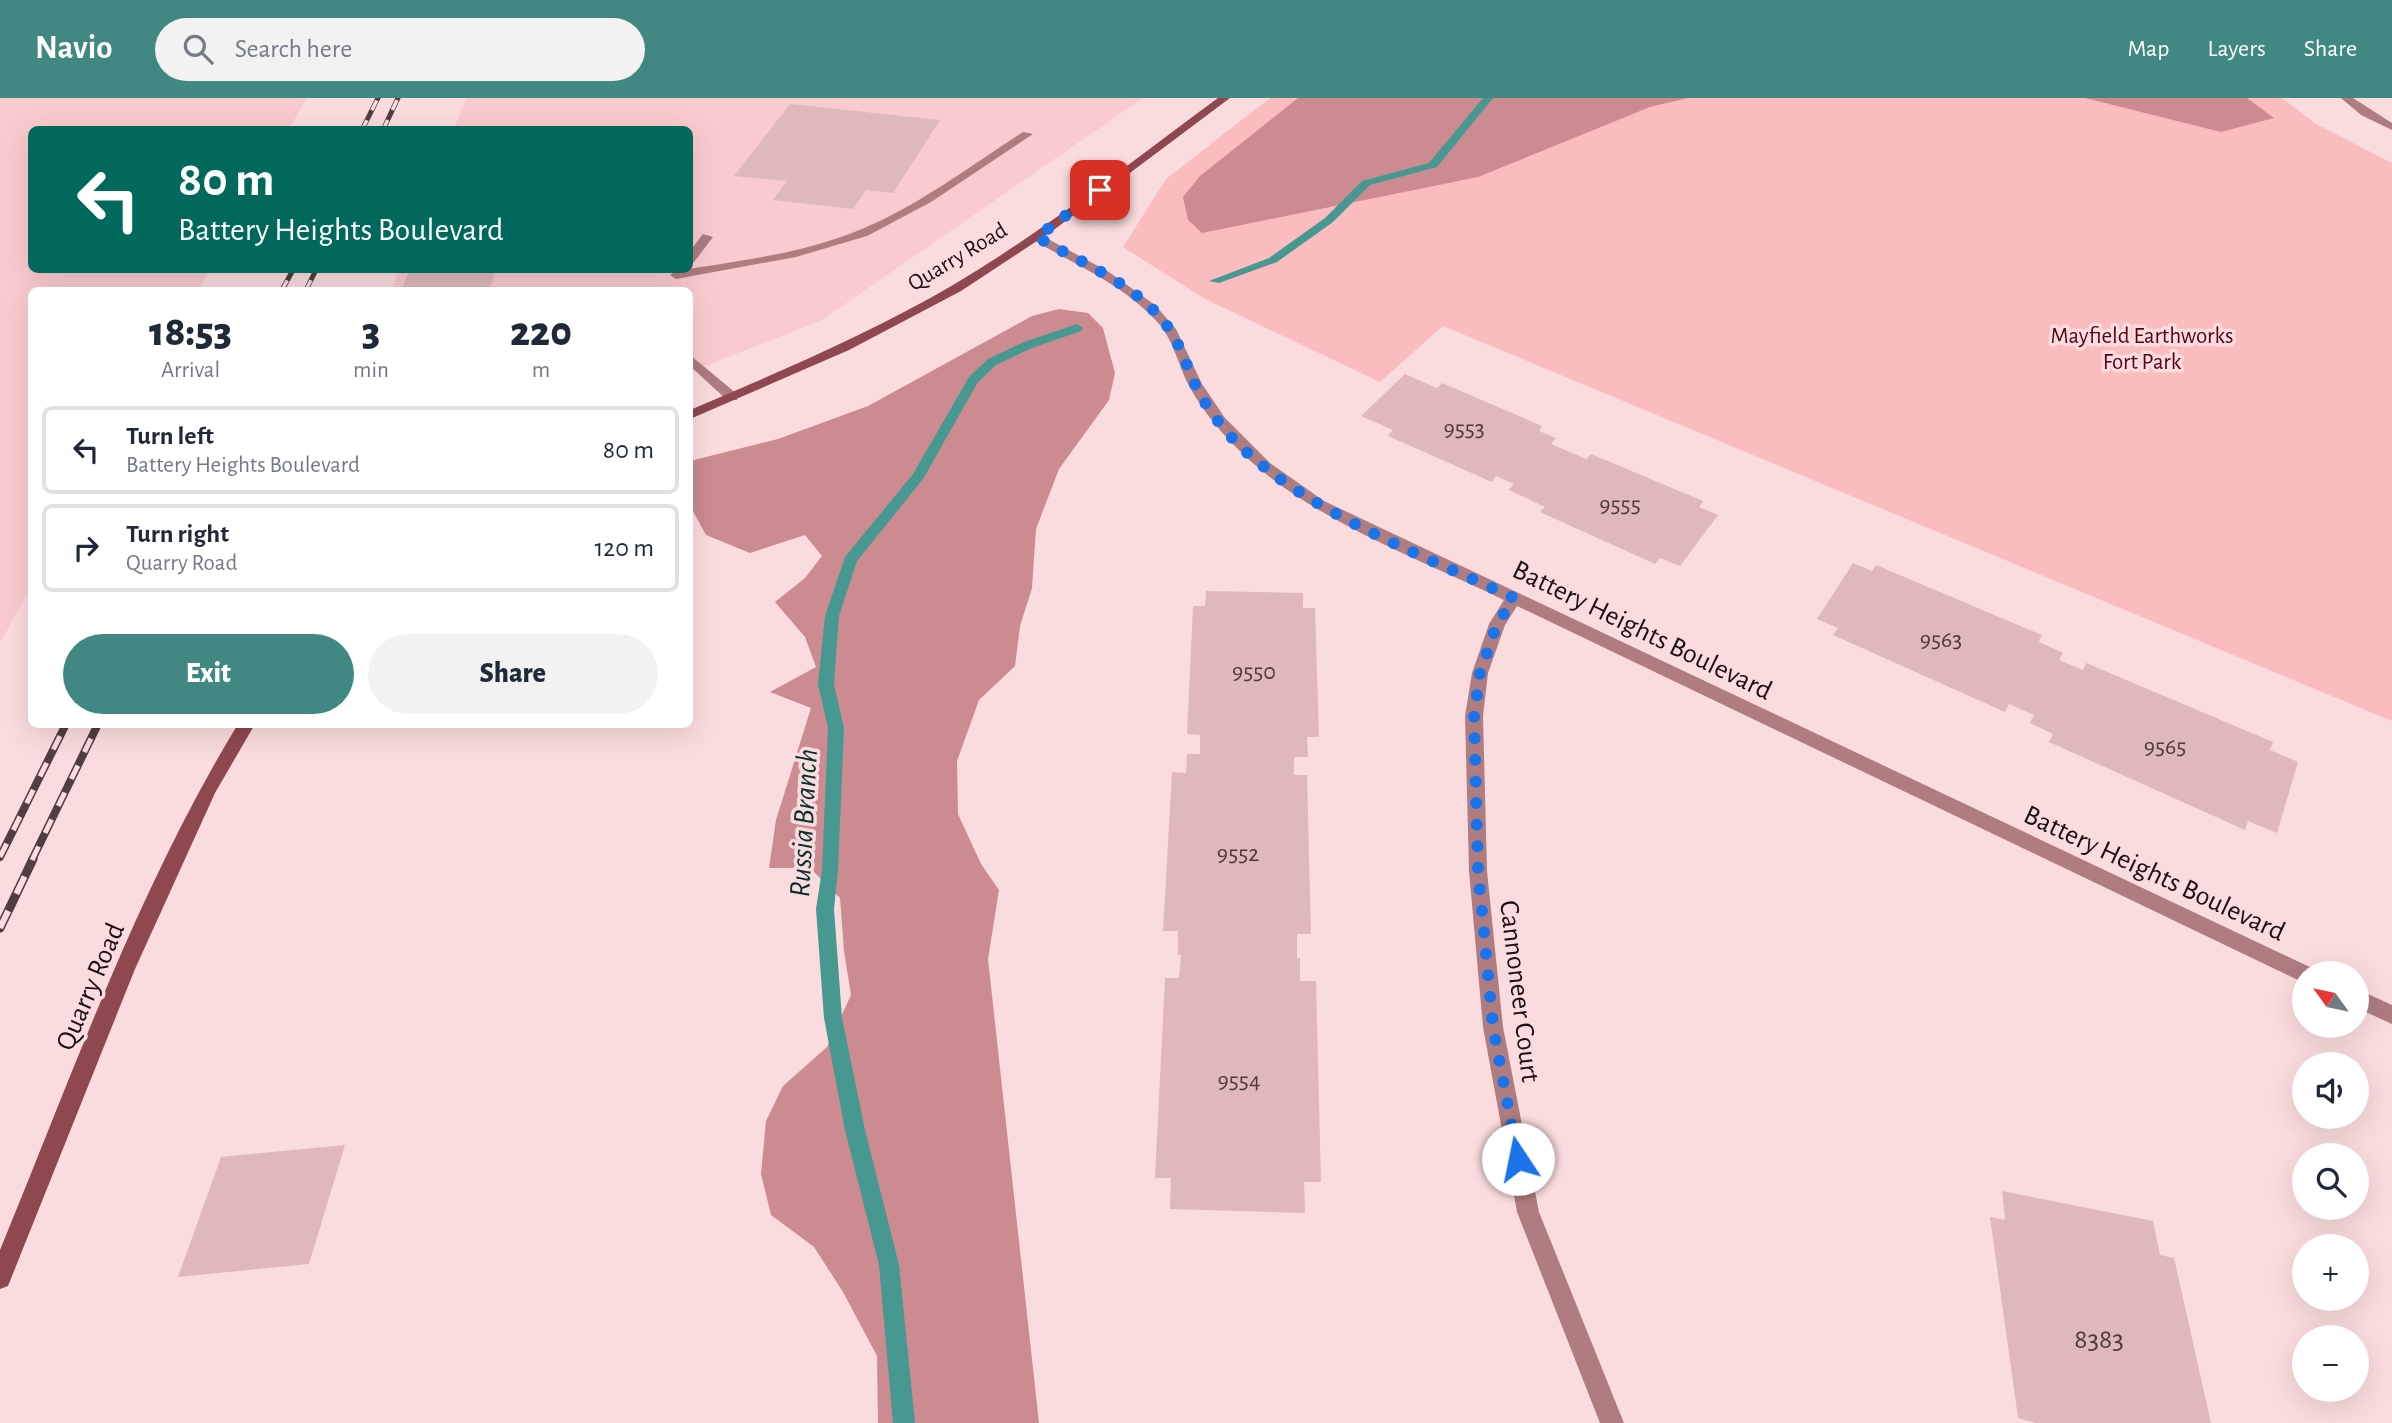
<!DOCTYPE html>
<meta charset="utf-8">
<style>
:root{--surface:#fff;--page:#f2f2f3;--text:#1f2937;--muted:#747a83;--line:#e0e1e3;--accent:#418882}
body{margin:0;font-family:"Alegreya Sans",sans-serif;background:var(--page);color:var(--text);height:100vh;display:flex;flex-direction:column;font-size:26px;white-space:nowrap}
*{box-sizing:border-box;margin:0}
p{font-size:23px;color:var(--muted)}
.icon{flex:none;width:38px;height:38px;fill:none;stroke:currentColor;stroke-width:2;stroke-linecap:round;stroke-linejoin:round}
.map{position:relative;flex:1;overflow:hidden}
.details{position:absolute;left:28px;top:189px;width:665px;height:441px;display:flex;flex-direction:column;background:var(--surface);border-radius:10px;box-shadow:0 7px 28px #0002}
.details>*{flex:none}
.guide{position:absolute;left:28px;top:28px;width:665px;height:147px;border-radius:10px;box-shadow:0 7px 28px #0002;background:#00695c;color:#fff;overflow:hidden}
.needle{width:46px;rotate:303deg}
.tools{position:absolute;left:2292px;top:863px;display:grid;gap:14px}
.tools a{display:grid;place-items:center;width:77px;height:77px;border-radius:50%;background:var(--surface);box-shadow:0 7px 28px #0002;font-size:35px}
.pin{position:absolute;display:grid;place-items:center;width:60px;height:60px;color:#fff;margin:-30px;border-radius:14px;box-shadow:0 4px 10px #0006}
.me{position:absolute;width:77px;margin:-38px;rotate:349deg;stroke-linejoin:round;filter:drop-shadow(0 0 5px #0008)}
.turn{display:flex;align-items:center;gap:24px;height:147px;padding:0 35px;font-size:32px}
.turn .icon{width:91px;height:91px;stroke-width:2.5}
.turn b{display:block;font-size:49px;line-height:60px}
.eta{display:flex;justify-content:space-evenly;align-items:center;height:119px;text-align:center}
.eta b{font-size:42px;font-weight:800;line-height:49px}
.cta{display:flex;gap:14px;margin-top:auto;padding:14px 35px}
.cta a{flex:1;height:80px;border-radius:42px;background:var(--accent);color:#fff;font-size:28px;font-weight:800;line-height:80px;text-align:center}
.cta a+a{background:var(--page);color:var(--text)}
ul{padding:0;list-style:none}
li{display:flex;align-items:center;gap:21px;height:88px;margin:0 14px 10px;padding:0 21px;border:4px solid var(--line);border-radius:10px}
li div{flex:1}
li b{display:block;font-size:26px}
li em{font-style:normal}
header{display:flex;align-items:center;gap:42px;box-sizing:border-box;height:98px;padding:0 35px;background:var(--accent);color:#fff}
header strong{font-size:33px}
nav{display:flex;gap:38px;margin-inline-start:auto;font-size:24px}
.search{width:490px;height:63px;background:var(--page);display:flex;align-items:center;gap:18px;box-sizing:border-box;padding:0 24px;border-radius:38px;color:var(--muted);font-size:26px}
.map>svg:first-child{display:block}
.built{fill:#facbce}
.green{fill:#fbbcc0}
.forest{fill:#cc8b90}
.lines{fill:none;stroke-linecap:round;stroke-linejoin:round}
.stream{fill:#469891;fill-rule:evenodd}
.building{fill:#deb8ba}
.lane{fill:#af7c80;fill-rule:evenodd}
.street{fill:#af7c80;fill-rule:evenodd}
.secondary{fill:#8f4850;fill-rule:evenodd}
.rail-far2-casing{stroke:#503e40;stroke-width:5}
.rail-far1-casing{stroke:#503e40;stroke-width:8}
.rail-casing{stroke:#503e40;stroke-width:9}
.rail-far2{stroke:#fbdcde;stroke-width:3.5;stroke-dasharray:11;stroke-linecap:butt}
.rail-far1{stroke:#fbdcde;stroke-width:5;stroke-dasharray:15;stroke-linecap:butt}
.rail{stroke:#fbdcde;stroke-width:6;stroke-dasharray:19;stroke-linecap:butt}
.route{stroke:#1a73e8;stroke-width:12;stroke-dasharray:0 21.6}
.labels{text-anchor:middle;stroke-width:7;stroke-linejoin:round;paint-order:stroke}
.far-street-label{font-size:23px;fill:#1c0f10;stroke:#fbdcde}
.far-park-label{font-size:23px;fill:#530218;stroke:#fbdcde}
.number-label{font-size:24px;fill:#4c393a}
.street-label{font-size:28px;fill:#1c0f10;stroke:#fbdcde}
.near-number-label{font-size:28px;fill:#4c393a}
.water-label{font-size:30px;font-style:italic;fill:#06302d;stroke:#fbdcde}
</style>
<header>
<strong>Navio</strong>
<div class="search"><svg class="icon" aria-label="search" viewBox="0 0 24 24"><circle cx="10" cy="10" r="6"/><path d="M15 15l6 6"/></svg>Search here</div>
<nav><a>Map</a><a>Layers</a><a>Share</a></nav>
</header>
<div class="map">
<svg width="2392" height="1325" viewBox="0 0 2392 1325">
<rect width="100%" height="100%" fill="#fbdcde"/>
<g class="built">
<polygon points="0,0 307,0 289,31 32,32 32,172 210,172 198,192 32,192 31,489 0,545"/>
<polygon points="466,0 1143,0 822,222 690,274 690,192 391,192 399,172 690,172 690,32 454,31"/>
</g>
<polygon class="green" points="1270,0 2282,0 2316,26 2392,65 2392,623 1443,228 1380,284 1205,201 1123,149 1166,81"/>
<g class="forest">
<polygon points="1298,0 1688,0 1650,9 1478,79 1202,135 1188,122 1183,99 1200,78"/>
<polygon points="2085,0 2247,0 2274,20 2221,34"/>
<polygon points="1059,211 1088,215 1103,230 1115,275 1109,302 1059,371 1036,431 1032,490 1020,528 1015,568 979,602 957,663 958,716 981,766 999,792 988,861 1039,1325 878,1325 877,1258 843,1194 814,1149 771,1117 761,1076 766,1023 783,988 827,949 851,897 844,853 840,800 810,770 769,770 776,722 811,610 770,594 816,569 805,539 775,504 805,480 822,458 805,437 750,455 706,437 690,408 690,363 778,341 868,308 1032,218"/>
</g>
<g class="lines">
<g class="stream">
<polygon points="1483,0 1493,0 1437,69 1370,87 1333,124 1277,164 1219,185 1209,183 1269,160 1325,120 1362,83 1429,65"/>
<polygon points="1077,226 1083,230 1081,233 1032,250 996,267 978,284 923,381 857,463 839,518 834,586 844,630 838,772 834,811 842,920 865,1032 899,1167 915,1325 893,1325 879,1167 845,1032 824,920 816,811 822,772 828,630 818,586 825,518 845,459 913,376 969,279 988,261 1024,244"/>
</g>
</g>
<g class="building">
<polygon points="790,6 940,22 893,95 866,92 853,111 773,102 787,83 734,78"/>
<polygon points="410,172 496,172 489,192 401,192"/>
<polygon points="1405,276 1437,290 1442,285 1542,328 1539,333 1556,340 1551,346 1586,361 1591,356 1703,403 1699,409 1718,417 1680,468 1660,460 1655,466 1540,414 1545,409 1509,392 1514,386 1496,378 1492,384 1388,338 1393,332 1361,318"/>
<polygon points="1853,465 1872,473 1876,467 2042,537 2039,544 2063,555 2059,562 2083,572 2086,565 2273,644 2270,652 2298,664 2277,735 2248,723 2245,732 2049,644 2053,636 2030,625 2034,617 2009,606 2005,614 1833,537 1838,530 1817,521"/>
<polygon points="1206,493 1303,495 1303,510 1315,510 1319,639 1307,639 1308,659 1294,659 1294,677 1307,677 1311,836 1297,836 1297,860 1300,860 1300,883 1316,883 1321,1084 1304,1084 1305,1115 1170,1111 1171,1080 1155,1080 1165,880 1179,880 1181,857 1178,857 1178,833 1163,833 1172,674 1186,675 1187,656 1200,656 1200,637 1187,636 1193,508 1205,508"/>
<polygon points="345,1047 309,1166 178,1179 221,1059"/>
<polygon points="2002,1093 2153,1123 2160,1157 2174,1160 2211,1325 2037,1325 2018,1320 1990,1119 2005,1122"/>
</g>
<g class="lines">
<g class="lane">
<path d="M1023 34 1033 36 931 104 867 138 796 159 676 181 670 177 676 173C729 164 786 158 838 140 905 118 964 72 1023 34Z"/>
<polygon points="703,136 713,139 694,164 690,165 690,153"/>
<polygon points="690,257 737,296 737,302 727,302 690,268"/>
</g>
<g class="street">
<polygon points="2341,0 2353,0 2392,25 2392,32 2361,17"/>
<path d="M1037 135 1109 174 1155 207 1176 231 1202 286 1225 320 1270 365 1324 403 2312 870 2314 875H2305V885L2298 882 1517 508 1505 527 1488 575 1483 618 1487 773 1503 929 1539 1114 1624 1325H1600L1517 1114 1483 929 1469 773 1465 618 1472 575 1489 526 1504 502C1418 460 1311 422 1242 355 1220 334 1201 311 1187 284 1178 265 1173 243 1160 227 1126 188 1076 167 1033 142L1031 139Z"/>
<polygon points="2357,891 2392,907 2392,926 2357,910"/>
</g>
<g class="secondary">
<path d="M1218 0H1230L1055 131 961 193 849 252 690 321V312C779 274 869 236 953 187 1046 132 1131 64 1218 0Z"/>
<path d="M238 626H255L215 695 135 871 8 1188 0 1191V1152C73 975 138 790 238 626Z"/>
</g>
<defs>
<g id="rail-far2">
<polyline points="362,32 378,0"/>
<polyline points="383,32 398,0"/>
<polyline points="282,192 293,172"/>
<polyline points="306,192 316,172"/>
</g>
<g id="rail-far1">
<polyline points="0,759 66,626"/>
<polyline points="32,762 98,626"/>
</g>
<polyline id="rail" points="0,830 33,761"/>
</defs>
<use href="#rail-far2" class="rail-far2-casing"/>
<use href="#rail-far1" class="rail-far1-casing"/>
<use href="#rail" class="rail-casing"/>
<use href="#rail-far2" class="rail-far2"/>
<use href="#rail-far1" class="rail-far1"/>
<use href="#rail" class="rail"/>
</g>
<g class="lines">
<path class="route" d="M1100 92 1037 139C1081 165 1137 186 1167 228 1179 245 1185 262 1192 280 1203 305 1222 331 1241 349 1313 417 1425 458 1514 500L1497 526 1480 575 1474 618 1478 772 1493 929 1518 1061"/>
</g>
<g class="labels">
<g class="far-street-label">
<text transform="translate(957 158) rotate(-31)" y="8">Quarry Road</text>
</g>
<g class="far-park-label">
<text x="2142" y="245">Mayfield Earthworks<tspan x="2142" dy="26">Fort Park</tspan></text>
</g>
<g class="number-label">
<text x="1464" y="338">9553</text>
<text x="1620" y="414">9555</text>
<text x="1941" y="549">9563</text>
<text x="1254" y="581">9550</text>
<text x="2165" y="656">9565</text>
<text x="1238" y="763">9552</text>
<text x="1239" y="990">9554</text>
</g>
<g class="street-label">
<text transform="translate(1643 531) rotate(26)" y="10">Battery Heights Boulevard</text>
<text transform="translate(2155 774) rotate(25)" y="10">Battery Heights Boulevard</text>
<text transform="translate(89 888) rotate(-67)" y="10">Quarry Road</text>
<text transform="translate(1521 893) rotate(83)" y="10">Cannoneer Court</text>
</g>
<g class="near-number-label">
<text x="2099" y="1250">8383</text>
</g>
<g class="water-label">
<text transform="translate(803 725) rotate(-87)" y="10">Russia Branch</text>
</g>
</g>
</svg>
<div class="tools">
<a><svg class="needle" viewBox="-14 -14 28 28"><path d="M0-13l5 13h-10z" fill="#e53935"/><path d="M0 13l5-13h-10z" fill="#747a83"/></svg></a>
<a><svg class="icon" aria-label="sound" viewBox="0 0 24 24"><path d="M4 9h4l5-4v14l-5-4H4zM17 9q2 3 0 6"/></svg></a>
<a><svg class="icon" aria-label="search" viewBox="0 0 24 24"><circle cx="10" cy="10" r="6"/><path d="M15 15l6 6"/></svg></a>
<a>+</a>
<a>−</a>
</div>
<div class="pin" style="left:1100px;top:92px;background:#d93025"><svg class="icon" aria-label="arrive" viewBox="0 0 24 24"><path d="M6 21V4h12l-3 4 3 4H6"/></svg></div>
<svg class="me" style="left:1518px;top:1061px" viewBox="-20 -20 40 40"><circle r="19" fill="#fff"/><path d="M0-13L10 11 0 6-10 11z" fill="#1a73e8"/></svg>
<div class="guide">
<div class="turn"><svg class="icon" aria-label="left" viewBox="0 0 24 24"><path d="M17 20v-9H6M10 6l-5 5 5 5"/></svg><div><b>80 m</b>Battery Heights Boulevard</div></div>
</div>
<section class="details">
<div class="eta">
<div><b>18:53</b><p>Arrival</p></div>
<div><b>3</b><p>min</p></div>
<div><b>220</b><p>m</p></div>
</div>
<ul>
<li><svg class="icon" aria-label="left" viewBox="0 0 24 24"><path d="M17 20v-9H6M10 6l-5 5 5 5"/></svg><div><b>Turn left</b><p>Battery Heights Boulevard</p></div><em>80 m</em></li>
<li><svg class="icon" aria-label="right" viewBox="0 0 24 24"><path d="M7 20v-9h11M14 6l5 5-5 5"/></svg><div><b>Turn right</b><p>Quarry Road</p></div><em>120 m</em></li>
</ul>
<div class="cta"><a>Exit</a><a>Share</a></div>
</section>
</div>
